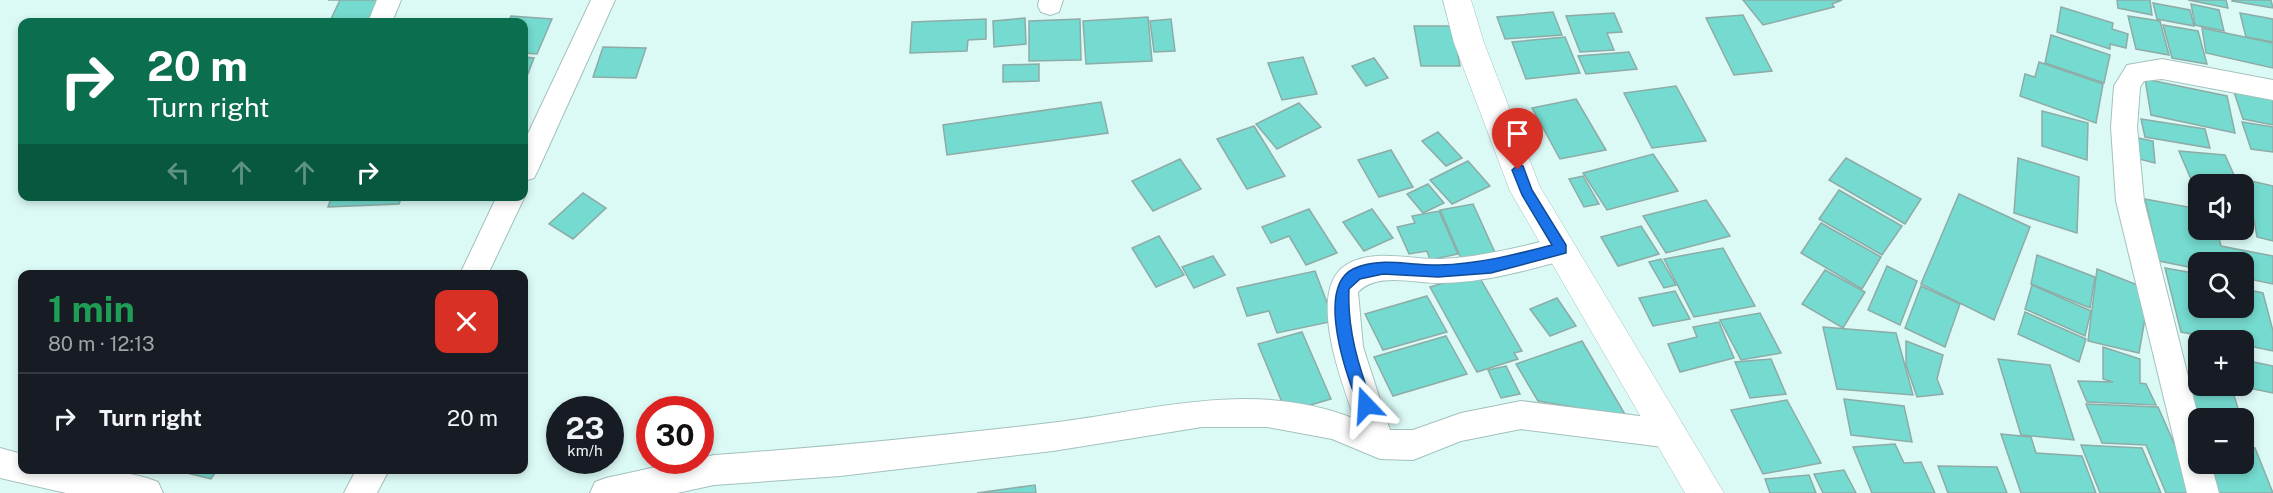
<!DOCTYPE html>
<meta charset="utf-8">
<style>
:root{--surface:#171b24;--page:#20242c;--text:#f1f3f6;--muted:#9ea1a6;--line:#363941}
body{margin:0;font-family:"Public Sans",sans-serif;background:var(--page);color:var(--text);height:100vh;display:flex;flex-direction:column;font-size:22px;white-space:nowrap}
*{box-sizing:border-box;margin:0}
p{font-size:20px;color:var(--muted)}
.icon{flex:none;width:33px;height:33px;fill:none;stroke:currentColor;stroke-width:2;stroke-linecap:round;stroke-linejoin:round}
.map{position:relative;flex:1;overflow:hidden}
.panel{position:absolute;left:18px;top:270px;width:510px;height:204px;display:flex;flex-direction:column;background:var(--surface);border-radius:12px;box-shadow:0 3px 9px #0003}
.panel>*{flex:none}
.guide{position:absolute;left:18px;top:18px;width:510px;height:183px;border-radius:12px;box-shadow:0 3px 9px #0003;background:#0b6e4f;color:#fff;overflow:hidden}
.buttons{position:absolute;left:2188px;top:174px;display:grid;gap:12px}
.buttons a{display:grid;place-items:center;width:66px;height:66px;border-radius:12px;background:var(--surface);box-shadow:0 3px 9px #0003;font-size:30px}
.speed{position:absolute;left:546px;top:396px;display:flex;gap:12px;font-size:30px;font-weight:700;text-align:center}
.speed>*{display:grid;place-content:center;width:78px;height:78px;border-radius:50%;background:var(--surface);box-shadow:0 3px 9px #0003;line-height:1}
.speed small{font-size:15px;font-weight:400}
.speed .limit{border:9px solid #d22;background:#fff;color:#111}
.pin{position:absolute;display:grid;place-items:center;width:51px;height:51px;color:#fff;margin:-62px -26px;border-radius:50% 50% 50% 0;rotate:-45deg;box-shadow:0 0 6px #0007}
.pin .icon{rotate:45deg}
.me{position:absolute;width:66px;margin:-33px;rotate:340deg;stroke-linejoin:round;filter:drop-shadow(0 0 4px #0008)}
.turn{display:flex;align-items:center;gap:21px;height:126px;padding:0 30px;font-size:27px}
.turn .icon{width:78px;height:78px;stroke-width:2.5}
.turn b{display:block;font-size:42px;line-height:51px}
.lanes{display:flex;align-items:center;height:57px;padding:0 30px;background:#0003;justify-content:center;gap:30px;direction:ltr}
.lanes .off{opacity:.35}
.round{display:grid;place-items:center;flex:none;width:63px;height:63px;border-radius:12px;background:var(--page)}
.head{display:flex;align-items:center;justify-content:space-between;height:102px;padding:0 30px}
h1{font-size:36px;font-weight:700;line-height:45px;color:#1e9e55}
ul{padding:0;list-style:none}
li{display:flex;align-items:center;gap:18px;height:90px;padding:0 30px;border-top:2px solid var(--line)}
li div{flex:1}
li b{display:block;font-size:22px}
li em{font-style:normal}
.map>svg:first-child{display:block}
.building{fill:#75dacf;stroke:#8eaba7;stroke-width:1.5}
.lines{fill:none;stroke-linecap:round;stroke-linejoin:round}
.minor-casing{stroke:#a3c1bd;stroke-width:2}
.tertiary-casing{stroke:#a3c1bd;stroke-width:1}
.minor{fill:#fff;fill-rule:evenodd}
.tertiary{fill:#fff;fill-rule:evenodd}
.route{fill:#1a73e8;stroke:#114b97;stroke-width:1.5}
</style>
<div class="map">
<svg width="2273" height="493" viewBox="0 0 2273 493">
<rect width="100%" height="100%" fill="#dbfaf6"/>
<g class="building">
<polygon points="328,0 378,0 369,19 331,19 340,0"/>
<polygon points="1743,0 1842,0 1832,4 1834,7 1763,25"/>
<polygon points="2117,0 2150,0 2152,15 2118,8"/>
<polygon points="2188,0 2226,0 2228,8"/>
<polygon points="2233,0 2271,0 2273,8 2232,1"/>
<polygon points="2153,3 2190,10 2194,26 2157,19"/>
<polygon points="2191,4 2219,10 2224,31 2195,25"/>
<polygon points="2061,7 2113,23 2112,29 2128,34 2126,48 2110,44 2110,49 2057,32"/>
<polygon points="1553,12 1562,35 1505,39 1497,17"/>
<polygon points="1614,13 1622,32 1607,33 1614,50 1580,52 1566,16"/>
<polygon points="2240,13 2273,19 2273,42 2246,37"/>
<polygon points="1743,15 1772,71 1734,75 1706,18"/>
<polygon points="511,16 552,19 537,54 524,53 524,22 508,22"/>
<polygon points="2128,16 2160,21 2169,55 2136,49"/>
<polygon points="1148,17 1152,61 1086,64 1083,21"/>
<polygon points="1025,18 1026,44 994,47 993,21"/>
<polygon points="986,19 986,39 968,40 967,51 910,53 912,22"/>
<polygon points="1080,19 1081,60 1029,61 1029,21"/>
<polygon points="1171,19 1175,51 1154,52 1150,21"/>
<polygon points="2163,25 2198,31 2207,64 2172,58"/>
<polygon points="1414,26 1453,26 1460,66 1421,66"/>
<polygon points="2202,28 2273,43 2273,68 2206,53"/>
<polygon points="2051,35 2110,55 2104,83 2045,63"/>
<polygon points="1565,37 1580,73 1526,79 1512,42"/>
<polygon points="603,47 646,48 636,78 593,77"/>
<polygon points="1629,52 1637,69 1586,74 1578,56"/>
<polygon points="524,57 534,58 524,84"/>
<polygon points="1303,57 1317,94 1282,100 1268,63"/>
<polygon points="1374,58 1388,78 1366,86 1352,66"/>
<polygon points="2039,62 2103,84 2096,123 2020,96 2025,74 2035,77"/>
<polygon points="1039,64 1039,81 1003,82 1003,65"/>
<polygon points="2145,79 2227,96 2235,133 2151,115"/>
<polygon points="1676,86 1706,141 1652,148 1624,93"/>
<polygon points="2234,92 2273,99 2273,125 2243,119"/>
<polygon points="1576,99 1606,150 1560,159 1532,108"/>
<polygon points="1101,102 1108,133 947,155 943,125"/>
<polygon points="1299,103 1321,127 1277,149 1256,124"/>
<polygon points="2042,111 2088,123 2087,160 2042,146"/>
<polygon points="2141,119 2205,129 2210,148 2145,137"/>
<polygon points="2242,122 2273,127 2273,152 2251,149"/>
<polygon points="1254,126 1285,176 1247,189 1217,139"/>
<polygon points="1438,132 1462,158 1446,166 1422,141"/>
<polygon points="2129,136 2153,141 2155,163 2131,157"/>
<polygon points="1391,150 1413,187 1379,197 1358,160"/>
<polygon points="2179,151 2225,155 2238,184 2199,184 2199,198"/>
<polygon points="1653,154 1678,191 1607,210 1583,173"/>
<polygon points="1846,158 1921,199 1905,224 1829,180"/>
<polygon points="2018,158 2079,177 2077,233 2014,213"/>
<polygon points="1180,159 1201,189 1153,211 1132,181"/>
<polygon points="1468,161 1490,186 1452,204 1430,180"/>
<polygon points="1583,176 1599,204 1584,207 1569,179"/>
<polygon points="2247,180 2273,186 2273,241 2257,237"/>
<polygon points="1428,184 1444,203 1423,213 1407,194"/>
<polygon points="1839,190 1902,226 1882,255 1819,219"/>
<polygon points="583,193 606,208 573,239 549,224"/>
<polygon points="1959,194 2030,227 1994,320 1921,284"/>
<polygon points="332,196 402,196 399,204 328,207"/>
<polygon points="2145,199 2199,209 2199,230 2217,230 2221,246 2273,256 2273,284 2244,278 2244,262 2199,262 2199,269 2159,261"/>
<polygon points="1706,200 1730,236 1666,253 1643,216"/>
<polygon points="1473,204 1497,257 1463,263 1440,210"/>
<polygon points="1309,209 1337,253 1306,265 1289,236 1271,243 1262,227"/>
<polygon points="1372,209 1393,238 1364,251 1343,222"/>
<polygon points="1439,211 1458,254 1430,260 1427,251 1409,254 1397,227 1415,223 1412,216"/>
<polygon points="1821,223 1881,257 1862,289 1801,253"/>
<polygon points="1641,226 1659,254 1618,266 1601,237"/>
<polygon points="1159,236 1184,275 1156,287 1132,248"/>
<polygon points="1723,248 1755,306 1694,317 1664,259"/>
<polygon points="2037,255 2095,277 2090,308 2031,284"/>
<polygon points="1213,256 1225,275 1194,288 1182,267"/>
<polygon points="1661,259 1676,285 1664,288 1649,262"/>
<polygon points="1887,266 1917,281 1900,325 1868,310"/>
<polygon points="2165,268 2199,274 2199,308 2244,308 2244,289 2263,293 2273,331 2273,351 2244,345 2244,340 2222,340 2181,332"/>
<polygon points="2097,269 2150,290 2139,353 2088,341"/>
<polygon points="1825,270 1865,292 1843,328 1802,304"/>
<polygon points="1315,271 1334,321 1277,333 1269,311 1247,316 1237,288"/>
<polygon points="1477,273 1522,351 1514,353 1518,359 1477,372 1430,287"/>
<polygon points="2032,285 2091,311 2085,336 2025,309"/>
<polygon points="1921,286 1960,304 1945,347 1905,328"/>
<polygon points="1675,291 1690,319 1653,326 1639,298"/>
<polygon points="1427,296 1447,332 1383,350 1365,314"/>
<polygon points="1557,298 1576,326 1550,336 1530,309"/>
<polygon points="2025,312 2086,339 2079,362 2018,334"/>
<polygon points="1760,313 1781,353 1741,360 1720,320"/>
<polygon points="1719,322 1734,358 1680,372 1668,344 1697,337 1693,327"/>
<polygon points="1823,327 1896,333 1913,395 1837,389"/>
<polygon points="1302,332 1331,399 1286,412 1258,344"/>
<polygon points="1446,336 1467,374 1393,396 1374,357"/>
<polygon points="1582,341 1626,416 1538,401 1516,364"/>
<polygon points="1906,341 1943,355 1937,379 1943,394 1917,397 1906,365"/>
<polygon points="2103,347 2140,359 2140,383 2146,384 2156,405 2087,402 2078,381 2113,382 2103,379"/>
<polygon points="1771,359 1786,394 1750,398 1735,362"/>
<polygon points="1998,359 2050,365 2074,440 2021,435"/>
<polygon points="2244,360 2273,366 2273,393 2239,386 2244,386"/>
<polygon points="1506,366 1520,394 1501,398 1488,370"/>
<polygon points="2179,378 2199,381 2199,386 2231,386 2241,418 2199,418 2199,422"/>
<polygon points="1844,399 1904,406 1912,442 1851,435"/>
<polygon points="1787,400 1821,463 1763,474 1731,410"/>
<polygon points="2086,404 2158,407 2196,493 2166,493 2146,445 2102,443"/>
<polygon points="2001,434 2031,437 2036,453 2082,456 2096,493 2021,493"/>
<polygon points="1895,444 1904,463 1921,462 1935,493 1872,493 1853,447"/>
<polygon points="2081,445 2142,448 2161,493 2100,493"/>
<polygon points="2244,447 2255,448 2273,493 2215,493 2203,464 2244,464"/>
<polygon points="1938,466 1997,467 2007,493 1948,493"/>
<polygon points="185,470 217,470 211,479 183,472"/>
<polygon points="1844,470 1856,493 1823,493 1814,474"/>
<polygon points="1809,475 1816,493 1770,493 1765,479"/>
<polygon points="1035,485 1036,493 977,493"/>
</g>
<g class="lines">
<defs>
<g id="minor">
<polygon points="377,0 401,0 392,22 368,22"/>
<polygon points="591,0 615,0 538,170 534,178 524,181 524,142"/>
<polygon points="1039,0 1063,0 1059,12 1050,15 1041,12 1038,6"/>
<polygon points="2162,59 2273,80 2273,100 2162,79 2144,81 2140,87 2137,127 2144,201 2199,420 2199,464 2211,464 2219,493 2187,493 2116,201 2111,127 2114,86 2127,65"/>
<polygon points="524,193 525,196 488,274 460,274 497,196 524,196"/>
<path d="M1561 237 1571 241 1575 249 1571 257 1561 261C1520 272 1480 283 1438 283 1412 283 1377 272 1358 292L1363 347 1390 430H1413L1461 413 1521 401 1671 420 1682 424 1687 434 1682 444 1671 448 1521 429 1461 441 1413 460 1380 459 1332 439 1267 427H1202L1053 451 840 476 714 485 677 493H590L595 482 606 478 688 460H700V458L714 455C826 447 938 436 1050 423 1152 411 1254 378 1355 419 1342 384 1306 290 1346 265 1373 248 1411 260 1440 259 1482 257 1521 247 1561 237Z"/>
<path d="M0 448 22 454V470C68 470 115 465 158 482L163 493H66L0 478Z"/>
<polygon points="356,470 389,470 377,493 344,493"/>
</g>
<polygon id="tertiary" points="1443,0 1471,0 1484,43 1540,187 1724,493 1685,493 1510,191 1454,43"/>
</defs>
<use href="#minor" class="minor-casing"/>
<use href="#tertiary" class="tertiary-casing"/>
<use href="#minor" class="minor"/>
<use href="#tertiary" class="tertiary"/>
</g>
<path class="route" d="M1518 165 1523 166 1532 190 1566 245V253L1491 273 1438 277 1383 274 1360 279 1349 289C1347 330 1359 368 1373 405L1371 410H1361C1347 380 1315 288 1353 269 1379 256 1411 266 1439 265 1478 264 1514 255 1552 245L1522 195 1512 170Z"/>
</svg>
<div class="buttons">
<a><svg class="icon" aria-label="sound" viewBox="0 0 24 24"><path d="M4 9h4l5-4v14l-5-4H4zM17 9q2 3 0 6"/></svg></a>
<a><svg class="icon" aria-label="search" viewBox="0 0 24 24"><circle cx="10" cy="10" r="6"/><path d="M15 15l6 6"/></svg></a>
<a>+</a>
<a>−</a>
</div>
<div class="speed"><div>23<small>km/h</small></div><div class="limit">30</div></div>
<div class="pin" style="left:1518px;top:170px;background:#d93025"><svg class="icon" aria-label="arrive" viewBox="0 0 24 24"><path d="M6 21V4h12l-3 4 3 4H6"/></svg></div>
<svg class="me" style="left:1366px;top:405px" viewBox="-20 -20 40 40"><path d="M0-17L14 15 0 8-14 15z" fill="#1a73e8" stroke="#fff" stroke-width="4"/></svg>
<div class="guide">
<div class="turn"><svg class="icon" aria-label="right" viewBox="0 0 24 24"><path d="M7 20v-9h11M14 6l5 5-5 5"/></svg><div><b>20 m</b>Turn right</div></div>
<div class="lanes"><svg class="icon off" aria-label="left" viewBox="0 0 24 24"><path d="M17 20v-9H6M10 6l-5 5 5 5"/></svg><svg class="icon off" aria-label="ahead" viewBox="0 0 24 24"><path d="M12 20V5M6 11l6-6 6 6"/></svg><svg class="icon off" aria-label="ahead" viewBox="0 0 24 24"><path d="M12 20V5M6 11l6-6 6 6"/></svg><svg class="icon" aria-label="right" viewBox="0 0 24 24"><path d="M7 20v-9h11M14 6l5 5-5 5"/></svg></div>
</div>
<section class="panel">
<div class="head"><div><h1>1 min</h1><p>80 m · 12:13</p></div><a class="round" style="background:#d93025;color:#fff"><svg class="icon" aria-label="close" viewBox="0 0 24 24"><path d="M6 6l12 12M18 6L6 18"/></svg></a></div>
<ul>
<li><svg class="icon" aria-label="right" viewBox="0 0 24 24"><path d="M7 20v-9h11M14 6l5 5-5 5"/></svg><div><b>Turn right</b></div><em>20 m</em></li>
</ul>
</section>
</div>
